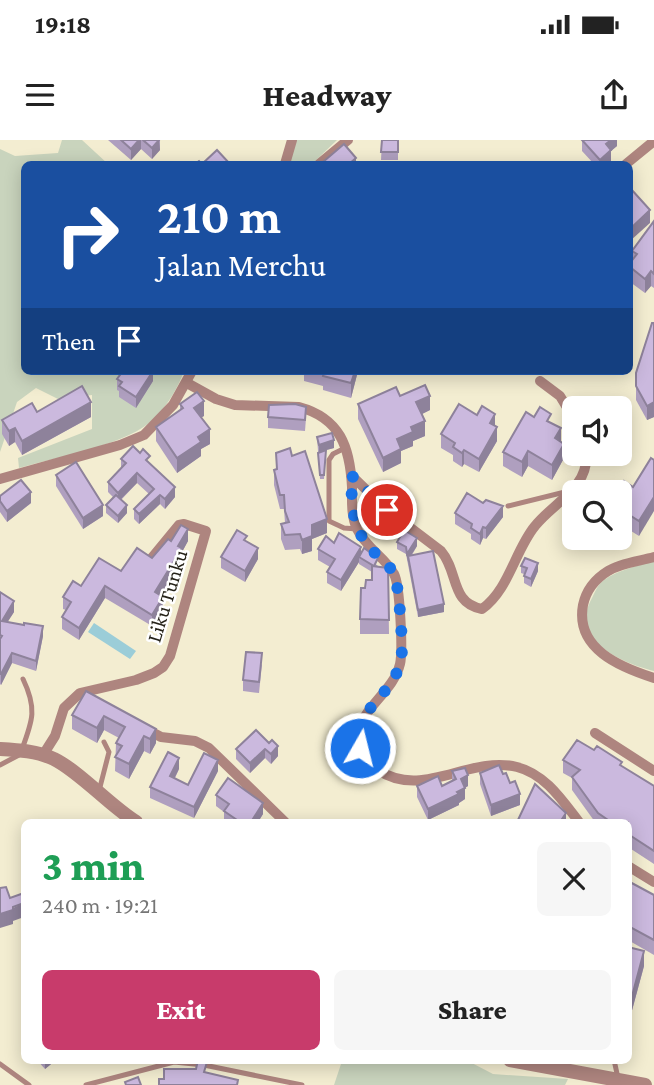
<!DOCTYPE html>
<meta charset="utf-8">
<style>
:root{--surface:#fff;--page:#f6f6f6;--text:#222;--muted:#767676;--accent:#c83b6b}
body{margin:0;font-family:"Crimson Pro",serif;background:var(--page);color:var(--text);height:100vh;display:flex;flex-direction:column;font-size:26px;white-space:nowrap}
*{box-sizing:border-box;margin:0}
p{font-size:23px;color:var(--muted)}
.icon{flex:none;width:38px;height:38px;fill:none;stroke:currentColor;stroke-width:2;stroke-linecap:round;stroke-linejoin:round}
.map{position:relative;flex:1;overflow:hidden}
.details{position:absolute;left:21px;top:679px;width:611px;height:245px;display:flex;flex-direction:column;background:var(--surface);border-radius:10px;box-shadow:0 4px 18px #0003}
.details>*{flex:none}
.top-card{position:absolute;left:21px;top:21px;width:612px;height:214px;border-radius:10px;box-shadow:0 4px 18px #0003;background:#1a4fa0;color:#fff;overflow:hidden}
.controls{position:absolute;left:562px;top:256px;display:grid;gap:14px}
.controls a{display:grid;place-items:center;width:70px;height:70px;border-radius:10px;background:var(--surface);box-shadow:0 4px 18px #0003;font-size:35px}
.pin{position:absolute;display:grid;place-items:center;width:60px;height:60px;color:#fff;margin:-30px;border:4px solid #fff;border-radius:50%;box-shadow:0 2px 7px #0007}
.me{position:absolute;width:77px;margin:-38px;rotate:8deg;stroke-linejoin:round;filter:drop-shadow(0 0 5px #0008)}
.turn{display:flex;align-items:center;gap:24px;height:147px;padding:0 21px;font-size:32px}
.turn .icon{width:91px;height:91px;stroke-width:2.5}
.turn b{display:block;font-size:49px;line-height:60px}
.then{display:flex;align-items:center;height:66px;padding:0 21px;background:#0003;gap:14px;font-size:26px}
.round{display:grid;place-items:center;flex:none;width:74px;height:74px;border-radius:10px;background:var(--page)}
.head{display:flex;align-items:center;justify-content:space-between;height:119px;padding:0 21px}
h1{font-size:42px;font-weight:800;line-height:52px;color:#1e9e55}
.action{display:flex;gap:14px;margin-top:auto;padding:14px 21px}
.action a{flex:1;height:80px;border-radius:10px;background:var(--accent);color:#fff;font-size:28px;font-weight:800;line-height:80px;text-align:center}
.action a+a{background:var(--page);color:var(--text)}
.status{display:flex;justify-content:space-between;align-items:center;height:49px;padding:0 35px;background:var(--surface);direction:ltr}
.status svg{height:19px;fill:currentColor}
header{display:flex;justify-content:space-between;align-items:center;height:91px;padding:0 21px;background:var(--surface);font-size:32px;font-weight:800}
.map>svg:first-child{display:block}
.green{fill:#c9d4bd}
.water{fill:#9bcdd8}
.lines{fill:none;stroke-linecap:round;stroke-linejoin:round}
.service{stroke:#ae857f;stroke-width:5}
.minor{stroke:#ae857f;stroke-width:10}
.tertiary{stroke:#ae857f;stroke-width:14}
.wall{fill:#af9fbf}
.shaded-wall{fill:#8e829b}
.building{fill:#cbb9de;stroke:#8e829b;stroke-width:2}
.route{stroke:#1a73e8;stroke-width:12;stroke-dasharray:0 21.6}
.labels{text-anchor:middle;stroke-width:5;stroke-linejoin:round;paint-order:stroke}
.street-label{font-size:21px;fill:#252218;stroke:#fff}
</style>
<div class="status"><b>19:18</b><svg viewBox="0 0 49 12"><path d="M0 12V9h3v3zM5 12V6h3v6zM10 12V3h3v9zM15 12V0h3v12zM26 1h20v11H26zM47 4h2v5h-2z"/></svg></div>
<header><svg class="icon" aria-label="menu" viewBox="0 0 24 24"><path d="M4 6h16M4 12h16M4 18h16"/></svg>Headway<svg class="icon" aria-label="share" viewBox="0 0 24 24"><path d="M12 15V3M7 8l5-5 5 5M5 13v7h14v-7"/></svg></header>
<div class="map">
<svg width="654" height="945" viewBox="0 0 654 945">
<rect width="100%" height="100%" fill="#f3edd1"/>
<g class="green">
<path d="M62 0H82L108 24H24V231H184C178 248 168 264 156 277 129 305 57 317 19 328L18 318 92 289V255L58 259 36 248 17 262 0 312V9L15 16 58 13Z"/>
<polygon points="296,0 337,0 312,24 287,24"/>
<path d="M654 421V531C622 523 568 500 592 458 595 452 598 444 604 440 618 430 637 426 654 421Z"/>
<polygon points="342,921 468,921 493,934 568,939 565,945 334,945"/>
</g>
<polygon class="water" points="94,483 136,511 130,519 88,492"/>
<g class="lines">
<g class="service">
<polyline points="345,308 333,314 329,320 329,381 344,388 357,389"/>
<polyline points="508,366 569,351"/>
<path d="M22 609C33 580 37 568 23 539"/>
<polyline points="0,625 19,615"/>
<polyline points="99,651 109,612 104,602"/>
<polyline points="614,920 618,938"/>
<polyline points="0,924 29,945"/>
<polyline points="86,945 174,922 204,925 302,945"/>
</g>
<g class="minor">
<polyline points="285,24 292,0"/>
<polyline points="319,24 348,0"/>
<polyline points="626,24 654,1"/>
<polyline points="540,241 560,256 574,279"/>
<path d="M187 243 216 259 235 265 299 267C340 278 350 307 352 347 352 361 351 376 357 389 366 408 386 418 394 434 400 445 403 511 400 524 392 558 347 573 361 611 364 619 371 625 378 630 423 660 469 615 517 627 545 634 562 660 579 682"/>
<path d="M351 335 387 370 441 411C459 432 450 463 482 469 509 450 515 410 535 386 553 363 590 347 586 313"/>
<polyline points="0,339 120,305 144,295 173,265 192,231"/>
<path d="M654 417C640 421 620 423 608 431 595 439 586 451 583 465 575 509 620 527 654 538"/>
<polyline points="144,588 161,597 195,601 209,608 285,682"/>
<polyline points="595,593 654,631"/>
<polyline points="43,615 55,596 64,568 80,553 136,540 154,533 163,527 170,516 206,391 184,384 179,385 151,419"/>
<polyline points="628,726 654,742"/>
</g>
<g class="tertiary">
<path d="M0 609C18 610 37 611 54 619 80 632 109 665 136 682"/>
<polyline points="510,920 645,945"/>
</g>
</g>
<g class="wall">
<polygon points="108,0 160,0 160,10 152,19 141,9 131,20"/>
<polygon points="382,0 398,0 398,20 381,20"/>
<polygon points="582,0 617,0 617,6 611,11 611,21 607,24 594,24 582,11"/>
<polygon points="654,81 654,148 651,146 645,153 630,142 630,123 632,120 632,111"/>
<polygon points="654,183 654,277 647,280 636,260 636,233"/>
<polygon points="304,231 358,231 351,258 323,250 323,246 304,241"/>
<polygon points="117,239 153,241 136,268 119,257 119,251 117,250"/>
<polygon points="400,256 430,270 422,274 425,296 413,301 413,306 401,311 401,323 383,332 358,279 358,264"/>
<polygon points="180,264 204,276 201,277 210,304 201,309 201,316 177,333 156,301 156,287 180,270"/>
<polygon points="37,272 91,277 22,315 15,302 9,306 2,294 2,280"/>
<polygon points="268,277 306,278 305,291 268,288"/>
<polygon points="534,277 551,283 561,301 564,318 552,340 528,326 522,337 503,326 503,312"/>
<polygon points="495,286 497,301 479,332 464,324 462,327 453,321 453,315 441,308 441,294"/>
<polygon points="317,297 334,308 326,310 324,339 320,339"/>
<polygon points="651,318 639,396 620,384 620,352 633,347"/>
<polygon points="121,319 150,324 175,357 165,369 160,364 139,384 134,379 134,369 149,354 137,343 121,360 127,373 118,383 106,373 106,365 113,357 108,352 108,342 121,328"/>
<polygon points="274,330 327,393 312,399 312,411 302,414 300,409 285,410 281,399 281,384 285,383 284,369 280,369 274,345"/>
<polygon points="56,335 103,376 83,389 56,346"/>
<polygon points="0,356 31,363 7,382 0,372"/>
<polygon points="455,373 503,377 486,399 483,398 480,405 471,399 471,394 455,384"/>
<polygon points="171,401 188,401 182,412 182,420 161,455 163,469 152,486 105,458 79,500 62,489 62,477 66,470 63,469 63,457 81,446 121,431 152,418"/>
<polygon points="397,402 417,406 412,415 444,472 418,477 406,414 397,409"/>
<polygon points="334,403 361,412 378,426 377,427 388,428 389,494 360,494 360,479 365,448 372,440 372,432 359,424 359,422 341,451 327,443 327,432 330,427 318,420 318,409"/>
<polygon points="221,417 258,419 245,442 221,428"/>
<polygon points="521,426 538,431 531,447 524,443 524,434 521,433"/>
<polygon points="0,452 14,472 7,482 43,496 36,531 12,523 1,545 0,544"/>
<polygon points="262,524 259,553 243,551 243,540"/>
<polygon points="86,551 156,603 150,614 144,611 129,639 115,631 116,603 119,598 104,590 97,603 72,589 72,575"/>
<polygon points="256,590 278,616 271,624 265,618 250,633 236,619 236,609"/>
<polygon points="563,620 622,626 654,646 654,724 628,707 628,682 595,682 572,650 572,638 563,633"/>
<polygon points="179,629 175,638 188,645 218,631 194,678 150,658 150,647"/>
<polygon points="452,631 468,646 465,648 465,659 459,663 459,665 428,680 417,657 417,646 442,646 452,641"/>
<polygon points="480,633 503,634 520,665 491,676 480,644"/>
<polygon points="216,655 263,674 258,682 224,682 224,672 216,666"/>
<polygon points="628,741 654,755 654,815 628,800"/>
<polygon points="628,807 644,826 631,874 628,873"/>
<polygon points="37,920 56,920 45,929"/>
</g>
<g class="shaded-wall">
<polygon points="139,0 141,0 141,9 131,20 131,9"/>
<polygon points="159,0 160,10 152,19 152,8"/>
<polygon points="611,0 617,0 617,6 611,11 611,21 607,24 600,24 600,20 606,4"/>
<polygon points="356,18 356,24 349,24"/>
<polygon points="650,70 650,83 630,101 630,89"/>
<polygon points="651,131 651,146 645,153 645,139"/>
<polygon points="153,231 153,241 136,268 136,257"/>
<polygon points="355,231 358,231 351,258 351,243"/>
<polygon points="430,256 430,270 416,277 416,262"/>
<polygon points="204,261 204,276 194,282 194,268"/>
<polygon points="91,262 91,277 22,315 22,301"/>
<polygon points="654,262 654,277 647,280 647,266"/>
<polygon points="495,274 495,288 490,283"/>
<polygon points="425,281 425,296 413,301 413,306 401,311 401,323 383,332 383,318 397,299 411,287"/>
<polygon points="497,287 497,301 479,332 479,319"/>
<polygon points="15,288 15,302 9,306 9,291"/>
<polygon points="561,288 561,303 555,298"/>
<polygon points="210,289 210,304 201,309 201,316 177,333 177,318 198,297"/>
<polygon points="334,300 334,308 319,312 319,305"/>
<polygon points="564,304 564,318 552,340 552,325"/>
<polygon points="464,310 464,324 462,327 462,313"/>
<polygon points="528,311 528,326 522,337 522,322"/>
<polygon points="137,333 137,343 118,362 118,353"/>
<polygon points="175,347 175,357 165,369 165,359"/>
<polygon points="31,352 31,363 7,382 7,371"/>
<polygon points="160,355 160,364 139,384 139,374"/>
<polygon points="654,357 654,371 639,396 639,381"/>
<polygon points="103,365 103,376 83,389 83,378"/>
<polygon points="127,365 127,373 118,383 118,376"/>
<polygon points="503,366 503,377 486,399 486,388"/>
<polygon points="327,379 327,393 312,399 312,411 302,414 302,400 312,385"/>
<polygon points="483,387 483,398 480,405 480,394"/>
<polygon points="188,389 188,401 182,412 182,420 155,464 155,452 178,406"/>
<polygon points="417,398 417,406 408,420 408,416 407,422 407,414"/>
<polygon points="361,407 361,418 359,417 359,422 341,451 341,440"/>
<polygon points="258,408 258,419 245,442 245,431"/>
<polygon points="538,423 538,431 531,447 531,439"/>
<polygon points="105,446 105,458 79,500 79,488"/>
<polygon points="163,457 163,469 152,486 152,475"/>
<polygon points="14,461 14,472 2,491 2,481"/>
<polygon points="444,464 444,472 418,477 418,470"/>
<polygon points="43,486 43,496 36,531 36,521"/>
<polygon points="12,513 12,523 1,545 1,534"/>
<polygon points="104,576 104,590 97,603 97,588"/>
<polygon points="156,589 156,603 150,614 150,599"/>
<polygon points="144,596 144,611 129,639 129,624"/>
<polygon points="278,606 278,616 271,624 271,614"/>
<polygon points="265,609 265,618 250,633 250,623"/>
<polygon points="179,618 179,629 170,647 170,636"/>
<polygon points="218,620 218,631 194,678 194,667"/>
<polygon points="468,635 468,646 461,650 461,639"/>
<polygon points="465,648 465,659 459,663 459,665 428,680 428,669"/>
<polygon points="520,654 520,665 491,676 491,665"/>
<polygon points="263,663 263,674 258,682 251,682"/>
<polygon points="566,673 566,682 560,682"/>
<polygon points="24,763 24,777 13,781 13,784 0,788 0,774"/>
<polygon points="644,811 644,826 631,874 631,860"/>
<polygon points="45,920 56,920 45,929"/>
</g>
<g class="building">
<polygon points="121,0 139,0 131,9"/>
<polygon points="143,0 159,0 152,8"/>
<polygon points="382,0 398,0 398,12 381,12"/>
<polygon points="582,0 611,0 606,4 611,10 600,20"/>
<polygon points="344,4 356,18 349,24 325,24 323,22"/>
<polygon points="217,10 230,24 195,24 199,21 202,24"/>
<polygon points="631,49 650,70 630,89 630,50"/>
<polygon points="654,81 654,134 651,131 645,139 630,127 630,123 637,114 632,111"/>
<polygon points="652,183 654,183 654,262 647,266 636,246 636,233"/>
<polygon points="123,231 153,231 136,257 119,246 122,242 117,239"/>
<polygon points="321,231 355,231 351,243 323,236 324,232"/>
<polygon points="425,245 430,256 416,262 425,281 411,287 413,292 397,299 401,309 383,318 358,264 396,247 400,256"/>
<polygon points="82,246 91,262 22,301 15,288 9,291 2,280 32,263 37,272"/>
<polygon points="197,252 204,261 194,268 210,289 198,297 201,302 177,318 156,287 183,268 180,264"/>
<polygon points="295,264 306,267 305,280 268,277 269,265"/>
<polygon points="459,264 477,275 482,266 495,274 490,283 497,287 479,319 464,310 462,313 453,307 455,303 441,294"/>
<polygon points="540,267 551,274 547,281 561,288 555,298 564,304 552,325 528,311 522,322 503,312 526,272 534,277"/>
<polygon points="332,293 334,300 319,305 317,297"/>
<polygon points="133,306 140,313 143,309 150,316 146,320 175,347 165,359 160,355 139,374 134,369 154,349 137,333 118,353 108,342 126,323 121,319"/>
<polygon points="290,308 292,316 305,311 327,379 312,385 312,396 302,400 300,394 285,395 281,384 289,382 285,371 284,355 280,355 274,330 277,329 276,313"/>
<polygon points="326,310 324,335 320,335 318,313"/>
<polygon points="651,318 654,320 654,357 639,381 620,369 620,352 618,352 624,341 633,347"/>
<polygon points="76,322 103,365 83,378 56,335"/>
<polygon points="21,340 31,352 7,371 0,361 0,356"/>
<polygon points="467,353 483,363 486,360 503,366 486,388 483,387 480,394 471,388 472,384 455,373"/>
<polygon points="116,355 127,365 118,376 106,365"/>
<polygon points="181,385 188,389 178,406 182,408 155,452 163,457 152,475 105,446 79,488 62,477 71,462 63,457 73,441 81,446 99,418 121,431 137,408 152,418 168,399 171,401"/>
<polygon points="237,390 247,396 244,400 258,408 245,431 221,417"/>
<polygon points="404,390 417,398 407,414 406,407 397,402"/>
<polygon points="339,393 361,407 341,440 327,432 335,419 318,409 326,396 334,403"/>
<polygon points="364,408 378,418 374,426 359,417"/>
<polygon points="433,411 444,464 418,470 408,416"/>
<polygon points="525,418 538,423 531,439 524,436 527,428 521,426"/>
<polygon points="372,426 388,428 389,480 360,479 361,448 365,448 366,440 372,440"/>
<polygon points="0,452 14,461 2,481 24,485 24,483 43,486 36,521 12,513 1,534 0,534 0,499 2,496 0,495"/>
<polygon points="246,512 262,513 259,542 243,540"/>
<polygon points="86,551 156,589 150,599 144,596 129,624 115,617 122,606 116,603 125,587 104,576 97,588 72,575"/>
<polygon points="256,590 269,603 272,600 278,606 271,614 265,609 250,623 236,609"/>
<polygon points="577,600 594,610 597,606 622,622 620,625 654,646 654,711 628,694 628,682 611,682 598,673 572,637 580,630 563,620"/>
<polygon points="168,612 179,618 170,636 188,645 204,613 218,620 194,667 150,647"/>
<polygon points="499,625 503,634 506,633 510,643 515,641 520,654 491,665 480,633"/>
<polygon points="465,628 468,635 461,639 465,648 457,652 459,654 428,669 417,646 438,636 442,646 456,639 452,631"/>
<polygon points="228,638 263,663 251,682 240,682 224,671 229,664 216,655"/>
<polygon points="535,644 566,673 560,682 517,682"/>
<polygon points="628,741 654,755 654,800 628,786"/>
<polygon points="6,747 10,758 24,753 24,763 13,767 13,770 0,774 0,748"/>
<polygon points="628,807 644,811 631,860 628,859"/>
<polygon points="198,920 207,922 204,932 238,940 237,945 159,945 159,939 164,939 164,929 196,929"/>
<polygon points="138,937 141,945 126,945 125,942"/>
</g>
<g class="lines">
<path class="route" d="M360 608C350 565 401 557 402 509 402 496 399 444 394 434 390 425 379 418 372 410 351 388 352 363 351 335L387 370"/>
</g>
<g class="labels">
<g class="street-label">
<text transform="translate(167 456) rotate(-73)" y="7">Liku Tunku</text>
</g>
</g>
</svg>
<div class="controls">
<a><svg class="icon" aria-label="sound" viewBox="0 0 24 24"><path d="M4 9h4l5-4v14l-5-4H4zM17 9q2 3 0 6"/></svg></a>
<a><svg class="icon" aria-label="search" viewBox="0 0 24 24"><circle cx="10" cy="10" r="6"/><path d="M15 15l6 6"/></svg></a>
</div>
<div class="pin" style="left:387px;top:370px;background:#d93025"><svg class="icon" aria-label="arrive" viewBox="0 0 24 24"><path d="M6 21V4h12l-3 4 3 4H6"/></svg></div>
<svg class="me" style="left:360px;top:608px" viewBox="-20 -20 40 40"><circle r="17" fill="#1a73e8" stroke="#fff" stroke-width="3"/><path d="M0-11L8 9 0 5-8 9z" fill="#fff"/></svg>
<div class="top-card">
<div class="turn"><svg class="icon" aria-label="right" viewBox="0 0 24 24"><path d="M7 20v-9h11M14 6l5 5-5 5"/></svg><div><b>210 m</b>Jalan Merchu</div></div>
<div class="then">Then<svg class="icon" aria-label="arrive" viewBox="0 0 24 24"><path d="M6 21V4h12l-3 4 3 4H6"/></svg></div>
</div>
<section class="details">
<div class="head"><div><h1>3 min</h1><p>240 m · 19:21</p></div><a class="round"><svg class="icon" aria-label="close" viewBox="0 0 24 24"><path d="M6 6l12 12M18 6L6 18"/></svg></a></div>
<div class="action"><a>Exit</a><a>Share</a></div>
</section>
</div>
